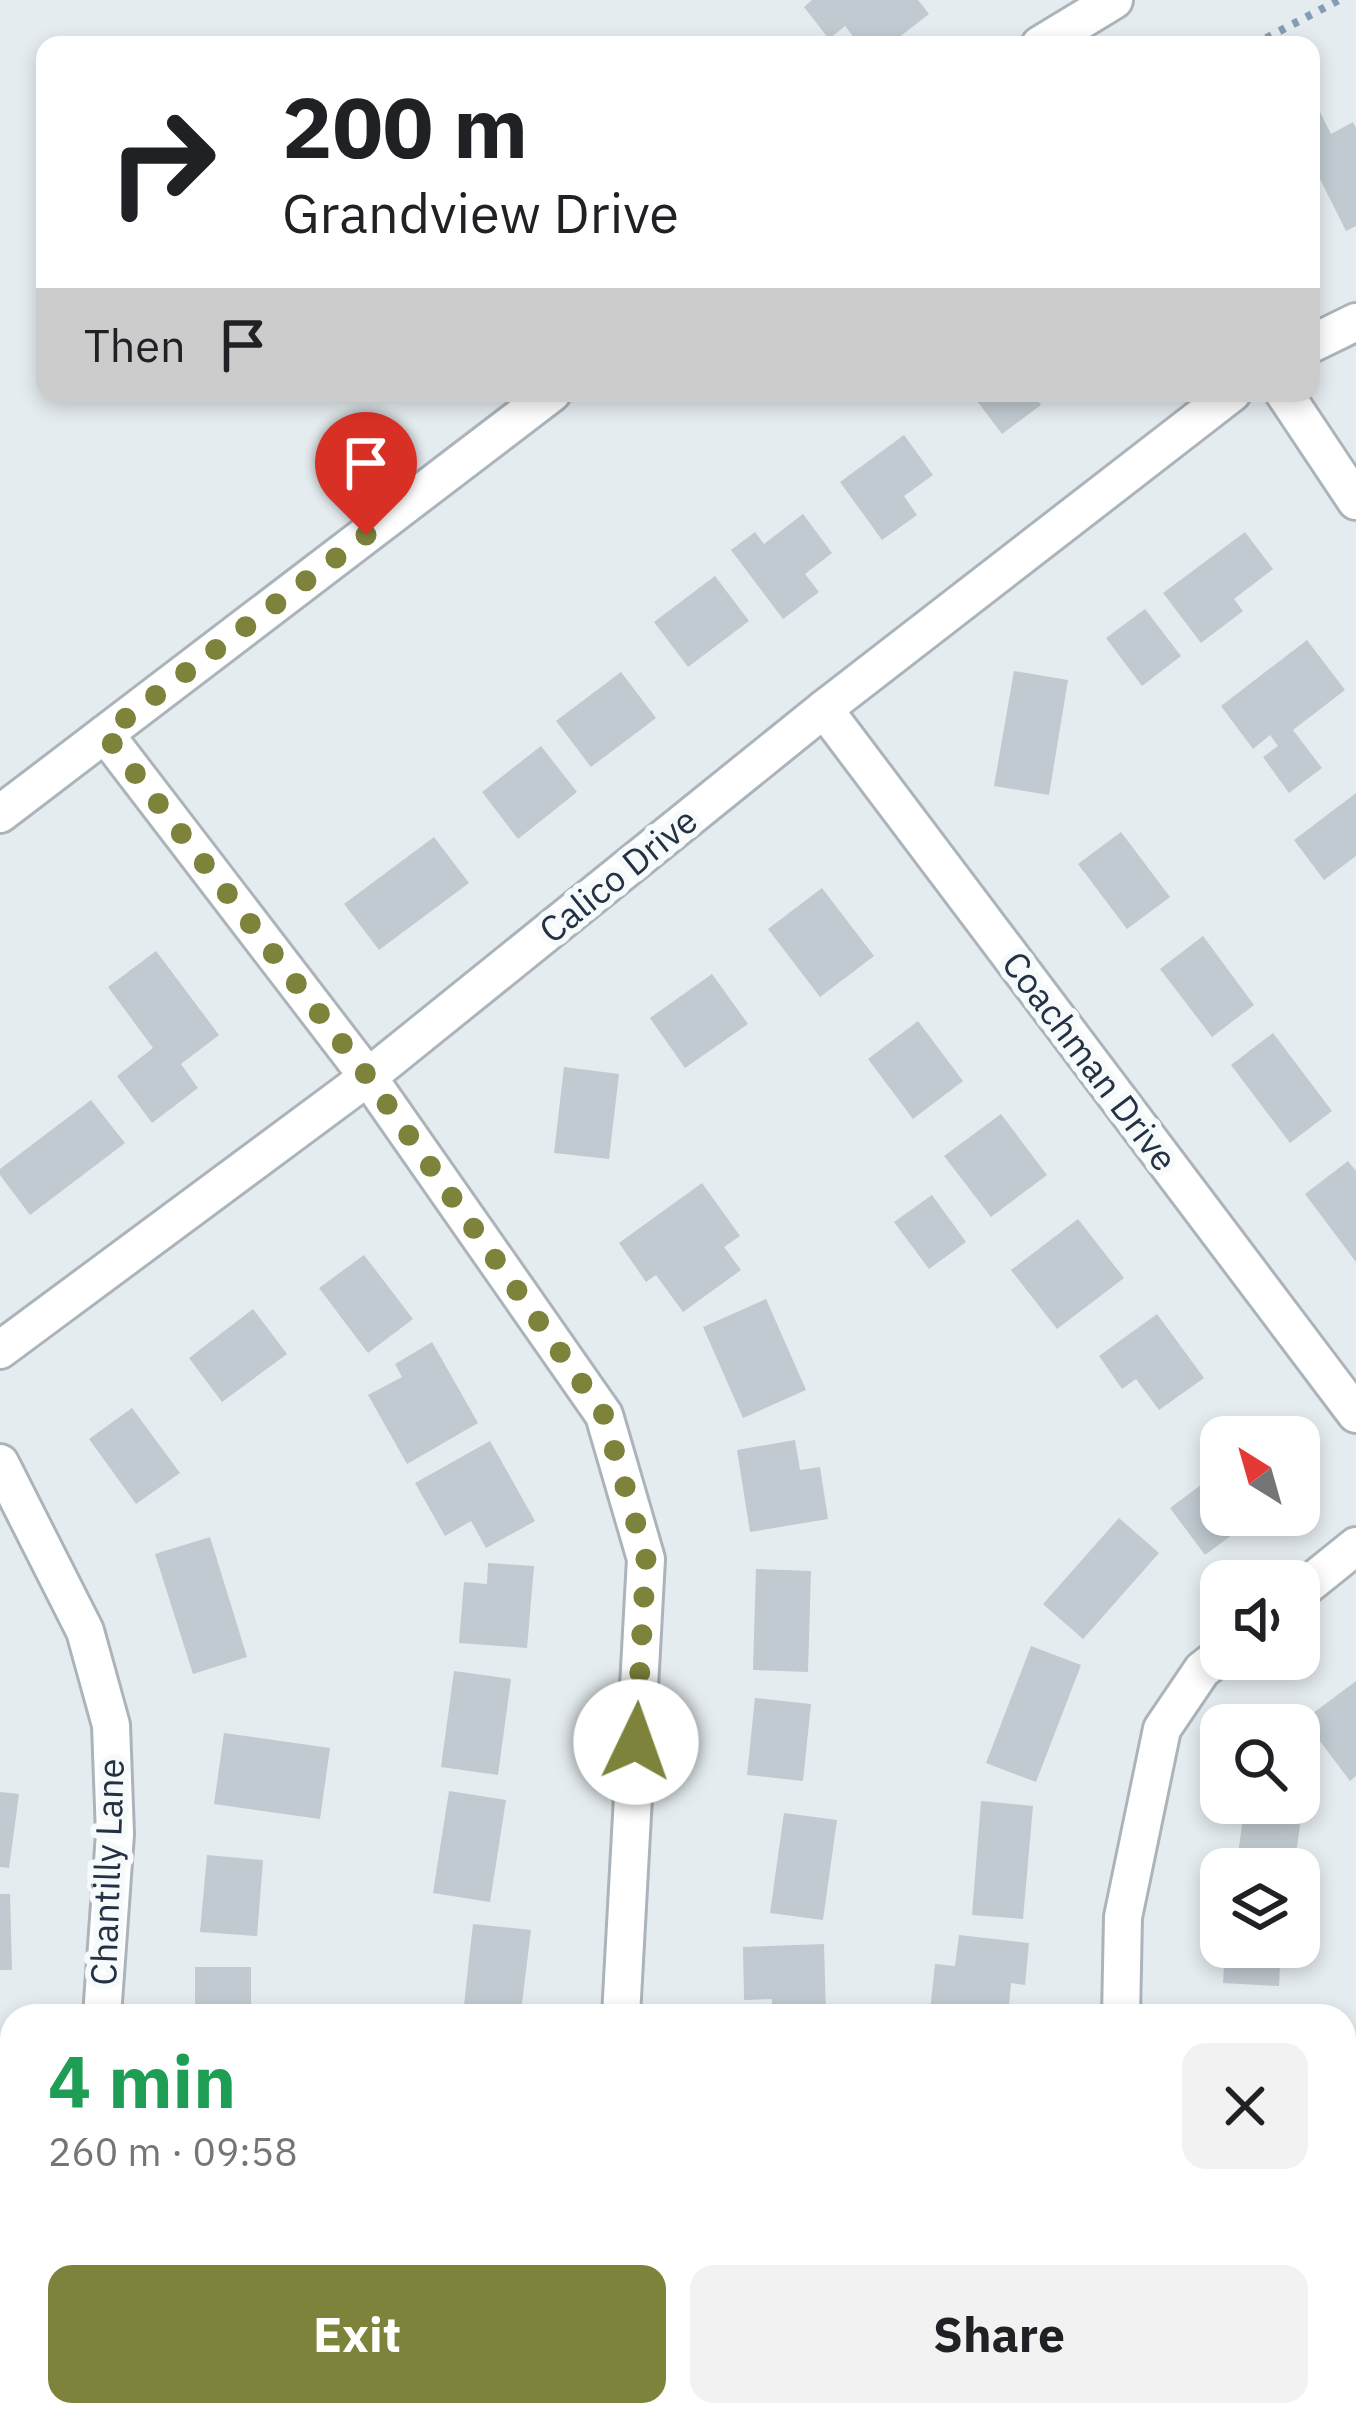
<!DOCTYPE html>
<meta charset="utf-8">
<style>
:root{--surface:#fff;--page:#f2f2f2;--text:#202124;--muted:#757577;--accent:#7d833b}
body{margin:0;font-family:"IBM Plex Sans",sans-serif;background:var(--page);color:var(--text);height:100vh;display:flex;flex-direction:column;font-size:45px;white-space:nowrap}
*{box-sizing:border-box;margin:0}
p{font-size:39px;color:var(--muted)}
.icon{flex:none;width:66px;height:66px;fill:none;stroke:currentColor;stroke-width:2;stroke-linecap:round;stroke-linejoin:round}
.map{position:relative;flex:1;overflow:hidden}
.sheet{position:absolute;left:0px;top:2004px;width:1356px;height:423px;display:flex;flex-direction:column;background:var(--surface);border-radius:36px 36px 0 0;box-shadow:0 6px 18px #0003}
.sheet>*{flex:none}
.guide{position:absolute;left:36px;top:36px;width:1284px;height:366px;border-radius:24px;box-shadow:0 6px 18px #0003;background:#fff;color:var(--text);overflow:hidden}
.needle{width:78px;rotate:323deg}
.buttons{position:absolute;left:1200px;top:1416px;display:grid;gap:24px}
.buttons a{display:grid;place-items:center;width:120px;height:120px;border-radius:24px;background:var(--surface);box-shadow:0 6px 18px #0003;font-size:60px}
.pin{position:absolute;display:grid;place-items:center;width:102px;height:102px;color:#fff;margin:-123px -51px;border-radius:50% 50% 50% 0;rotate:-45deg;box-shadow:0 0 12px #0007}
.pin .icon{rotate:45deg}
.me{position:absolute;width:132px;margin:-66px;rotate:3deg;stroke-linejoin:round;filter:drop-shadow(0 0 9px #0008)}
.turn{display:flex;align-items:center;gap:42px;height:252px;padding:0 48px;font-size:54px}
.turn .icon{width:156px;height:156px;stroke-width:2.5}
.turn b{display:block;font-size:84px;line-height:102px}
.then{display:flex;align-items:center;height:114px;padding:0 48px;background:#0003;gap:24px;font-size:45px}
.round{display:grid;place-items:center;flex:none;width:126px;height:126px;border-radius:24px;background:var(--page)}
.headline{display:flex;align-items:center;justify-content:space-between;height:204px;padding:0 48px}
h1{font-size:72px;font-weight:800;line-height:90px;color:#1e9e55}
.action{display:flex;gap:24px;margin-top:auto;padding:24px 48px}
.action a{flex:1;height:138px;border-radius:24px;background:var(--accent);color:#fff;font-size:48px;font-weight:800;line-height:138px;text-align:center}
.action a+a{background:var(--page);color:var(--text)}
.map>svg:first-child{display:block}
.building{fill:#c0cad0}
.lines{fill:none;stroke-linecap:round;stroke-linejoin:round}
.minor-casing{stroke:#abb4bb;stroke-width:42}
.path{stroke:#849cb5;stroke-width:8;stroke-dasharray:6 9;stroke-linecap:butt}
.minor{stroke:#fff;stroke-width:36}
.route{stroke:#7d833b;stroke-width:21;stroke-dasharray:0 37.8}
.labels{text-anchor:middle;stroke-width:12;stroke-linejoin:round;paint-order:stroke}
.street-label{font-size:36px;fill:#233143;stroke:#f7fafb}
</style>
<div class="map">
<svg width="1356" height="2426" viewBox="0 0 1356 2426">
<rect width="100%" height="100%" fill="#e5ecef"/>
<g class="building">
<polygon points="812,0 918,0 929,14 889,45 860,45 845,26 829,39 804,7"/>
<polygon points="1317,106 1331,134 1353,122 1356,128 1356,226 1346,231 1311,161 1311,109"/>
<polygon points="971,393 1032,393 1041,405 1002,434"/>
<polygon points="904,435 933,475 904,496 917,515 882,540 840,482"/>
<polygon points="803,514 832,553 805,574 819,592 783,619 731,550 755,532 764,544"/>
<polygon points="1245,532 1273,569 1234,599 1243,611 1201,643 1163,593"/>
<polygon points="715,576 749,621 688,667 654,622"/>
<polygon points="1145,609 1181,656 1142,686 1106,638"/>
<polygon points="1307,640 1345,690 1293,730 1322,768 1289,793 1263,757 1278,746 1270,735 1253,749 1221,706"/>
<polygon points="1014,671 1068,680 1049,795 994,786"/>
<polygon points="621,672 656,718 591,767 556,721"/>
<polygon points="541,746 577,792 518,839 482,792"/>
<polygon points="1356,793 1356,856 1324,880 1294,840"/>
<polygon points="1121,832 1170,897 1127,929 1078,864"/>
<polygon points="434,837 469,883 379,950 344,904"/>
<polygon points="822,888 874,956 820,997 768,929"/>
<polygon points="1203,936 1254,1005 1212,1037 1160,969"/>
<polygon points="156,951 219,1035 181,1064 198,1088 152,1123 117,1076 153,1048 108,987"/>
<polygon points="712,974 748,1024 685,1068 650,1018"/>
<polygon points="918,1021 963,1081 913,1119 868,1059"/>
<polygon points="1273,1033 1332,1111 1290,1143 1231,1065"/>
<polygon points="564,1067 619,1074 609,1159 554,1153"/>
<polygon points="91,1100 125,1143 30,1215 0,1175 0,1169"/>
<polygon points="1001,1114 1047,1175 991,1217 944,1156"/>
<polygon points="1348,1161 1356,1171 1356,1262 1305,1194"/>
<polygon points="702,1183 740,1236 724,1247 741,1270 683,1312 656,1275 646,1282 619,1243"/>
<polygon points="932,1195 966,1242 929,1269 894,1222"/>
<polygon points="1078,1219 1124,1278 1057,1329 1011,1270"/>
<polygon points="364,1255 413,1319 368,1353 319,1288"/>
<polygon points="766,1299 806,1390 743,1418 703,1327"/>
<polygon points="253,1309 287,1354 222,1402 189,1358"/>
<polygon points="1157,1314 1204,1378 1159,1410 1136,1379 1122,1389 1099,1356"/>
<polygon points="432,1342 478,1423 407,1464 368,1395 402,1377 395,1364"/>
<polygon points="132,1408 180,1473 136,1504 89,1439"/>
<polygon points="795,1440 800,1470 820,1467 828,1519 750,1532 737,1450"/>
<polygon points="490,1441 535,1521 486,1548 471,1521 445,1536 415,1483"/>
<polygon points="1221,1470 1221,1515 1259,1515 1205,1555 1170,1508"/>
<polygon points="1119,1518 1159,1553 1083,1639 1043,1604"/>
<polygon points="210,1537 247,1657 193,1674 155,1554"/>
<polygon points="488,1563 534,1566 527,1648 459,1643 464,1582 487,1584"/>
<polygon points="756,1569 811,1571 808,1672 753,1670"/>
<polygon points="1031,1646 1081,1665 1036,1782 986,1763"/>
<polygon points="454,1671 511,1679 498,1775 441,1767"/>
<polygon points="1356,1681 1356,1776 1350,1781 1304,1720"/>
<polygon points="755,1698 811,1704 803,1781 747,1775"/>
<polygon points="224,1733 330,1748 320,1819 214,1804"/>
<polygon points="449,1791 506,1800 490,1902 433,1893"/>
<polygon points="0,1792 19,1794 9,1868 0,1867"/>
<polygon points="981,1801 1033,1806 1023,1919 972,1915"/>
<polygon points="1245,1803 1303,1803 1294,1869 1236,1869"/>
<polygon points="784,1813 837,1820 823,1920 770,1913"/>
<polygon points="207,1855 263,1860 257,1936 200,1932"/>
<polygon points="0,1894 10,1894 12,1970 0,1970"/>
<polygon points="473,1924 531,1930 521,2011 464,2005"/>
<polygon points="959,1935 1029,1943 1025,1985 1011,1983 1008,2016 930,2011 935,1964 955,1966"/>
<polygon points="824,1944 826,2016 772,2016 772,1999 744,2000 743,1947"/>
<polygon points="1225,1947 1281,1947 1279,1986 1223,1983"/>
<rect x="195" y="1967" width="56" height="49"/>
<polygon points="1356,2356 1356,2415 1344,2417 1344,2358"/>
<polygon points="199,2415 312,2415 312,2426 199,2424"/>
<polygon points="954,2415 1006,2415 1005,2426 954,2426"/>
<polygon points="1223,2415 1281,2415 1267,2426 1232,2426"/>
</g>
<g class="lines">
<defs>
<g id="minor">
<polyline points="1040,45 1114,0"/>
<polyline points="1311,344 1356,322"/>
<polyline points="1284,393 1356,501"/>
<polyline points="824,709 1356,1414"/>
<polyline points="105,734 368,1077 604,1415 646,1559 621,2016"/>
<polyline points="0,814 552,393"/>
<polyline points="0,1350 368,1077 824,709 1232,393"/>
<polyline points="0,1463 85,1631 111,1725 115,1834 102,2016"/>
<polyline points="1299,1592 1356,1546"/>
<polyline points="1121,2016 1123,1917 1162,1729 1202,1670 1221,1655"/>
<polyline points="102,2415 106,2426"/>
<polyline points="598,2426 599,2415"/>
<polyline points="1117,2426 1117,2415"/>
</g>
</defs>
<use href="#minor" class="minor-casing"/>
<polyline class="path" points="1253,45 1339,0"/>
<use href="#minor" class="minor"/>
</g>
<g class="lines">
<polyline class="route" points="366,535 105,734 368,1077 604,1415 646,1558 636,1742"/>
</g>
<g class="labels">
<g class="street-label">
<text transform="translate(618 875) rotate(-39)" y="13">Calico Drive</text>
<text transform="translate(1090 1061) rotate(53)" y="13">Coachman Drive</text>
<text transform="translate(107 1872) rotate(-88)" y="13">Chantilly Lane</text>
</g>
</g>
</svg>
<div class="buttons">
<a><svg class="needle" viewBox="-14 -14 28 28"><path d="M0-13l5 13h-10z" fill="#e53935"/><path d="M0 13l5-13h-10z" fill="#757577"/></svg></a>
<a><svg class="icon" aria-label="sound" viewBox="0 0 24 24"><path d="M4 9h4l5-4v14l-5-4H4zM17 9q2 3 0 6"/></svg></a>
<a><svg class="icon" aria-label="search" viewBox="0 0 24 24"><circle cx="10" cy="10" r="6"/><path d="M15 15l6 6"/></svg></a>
<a><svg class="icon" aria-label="layers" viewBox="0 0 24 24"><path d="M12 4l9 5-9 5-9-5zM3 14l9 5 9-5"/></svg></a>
</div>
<div class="pin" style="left:366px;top:535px;background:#d93025"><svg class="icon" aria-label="arrive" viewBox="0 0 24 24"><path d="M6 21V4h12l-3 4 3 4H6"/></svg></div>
<svg class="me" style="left:636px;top:1742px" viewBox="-20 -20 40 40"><circle r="19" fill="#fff"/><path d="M0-13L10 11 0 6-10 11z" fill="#7d833b"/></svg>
<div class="guide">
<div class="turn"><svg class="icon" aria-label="right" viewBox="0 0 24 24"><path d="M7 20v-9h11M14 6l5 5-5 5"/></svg><div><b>200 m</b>Grandview Drive</div></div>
<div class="then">Then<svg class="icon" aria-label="arrive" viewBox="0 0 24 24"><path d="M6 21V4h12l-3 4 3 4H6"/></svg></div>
</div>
<section class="sheet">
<div class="headline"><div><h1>4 min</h1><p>260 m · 09:58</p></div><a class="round"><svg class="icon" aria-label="close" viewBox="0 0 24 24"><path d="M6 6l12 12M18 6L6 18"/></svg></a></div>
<div class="action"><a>Exit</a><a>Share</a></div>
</section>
</div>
